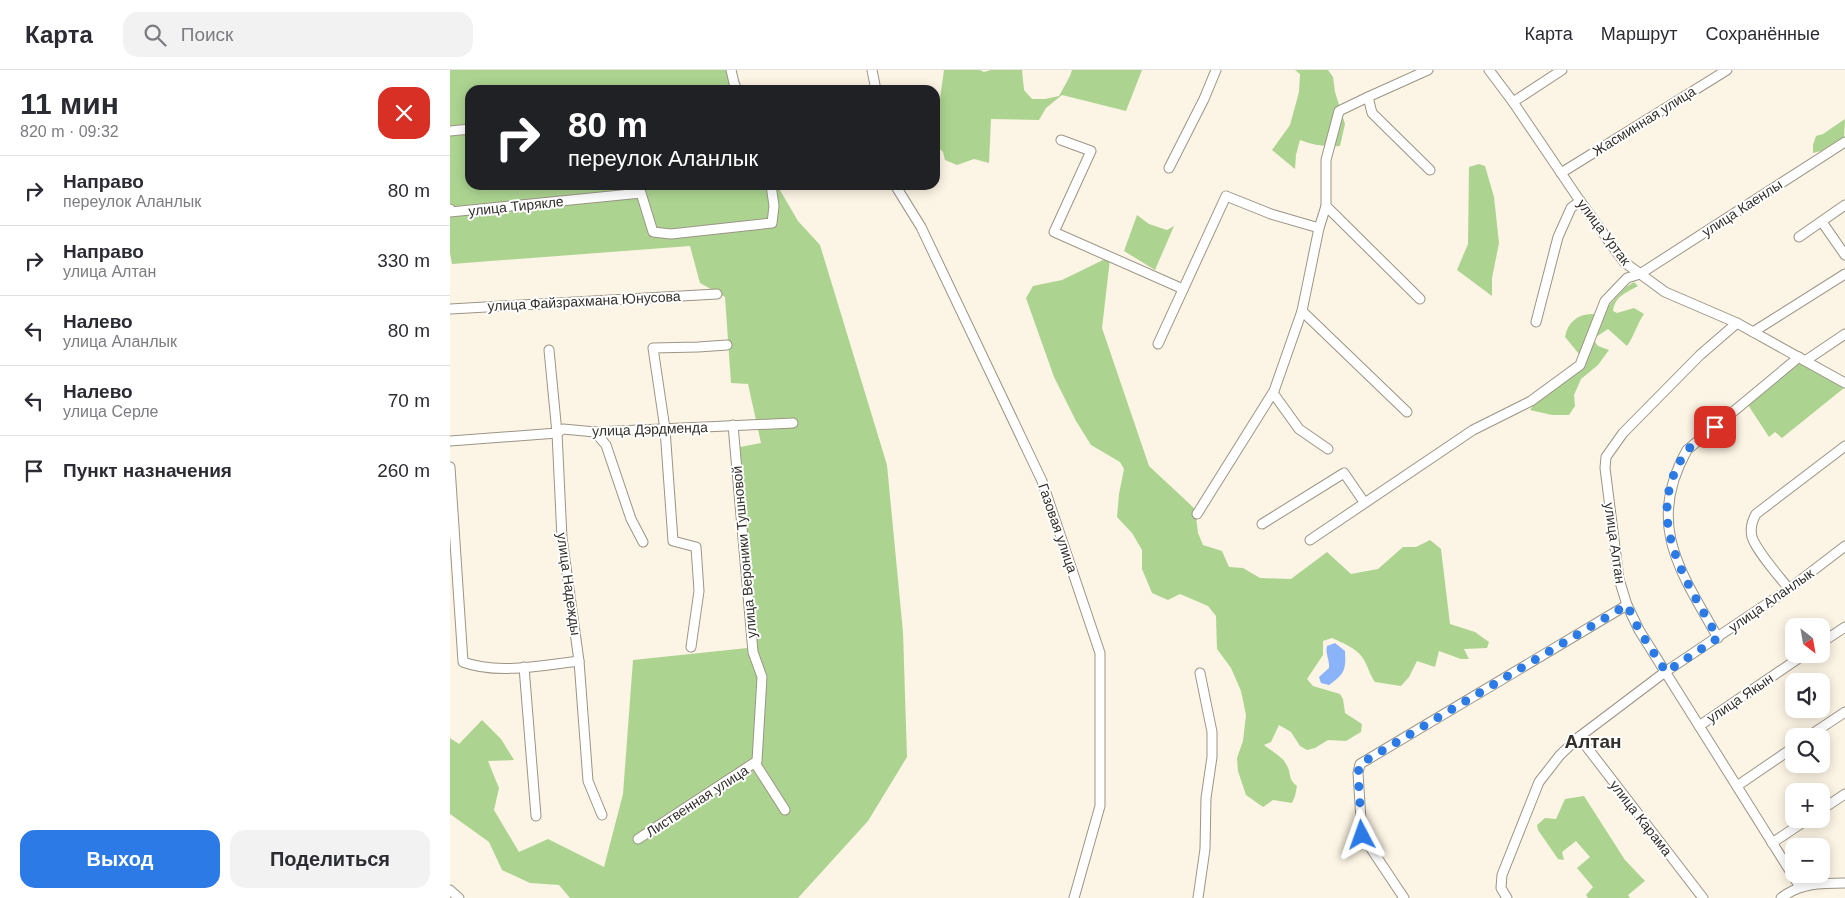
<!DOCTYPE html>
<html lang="ru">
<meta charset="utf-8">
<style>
:root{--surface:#fff;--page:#f2f2f3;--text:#2b2b33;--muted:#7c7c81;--line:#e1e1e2;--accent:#2c7ae5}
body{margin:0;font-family:Arial,sans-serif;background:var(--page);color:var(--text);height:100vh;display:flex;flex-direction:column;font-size:19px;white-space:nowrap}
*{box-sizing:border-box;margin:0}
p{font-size:16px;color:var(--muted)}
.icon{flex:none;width:28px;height:28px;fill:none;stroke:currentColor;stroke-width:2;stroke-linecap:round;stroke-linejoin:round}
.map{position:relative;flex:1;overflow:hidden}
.drawer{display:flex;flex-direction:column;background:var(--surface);width:450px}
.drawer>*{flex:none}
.guide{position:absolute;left:15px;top:15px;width:475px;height:105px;border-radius:15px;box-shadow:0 2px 12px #0003;background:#202124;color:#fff;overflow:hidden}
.needle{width:32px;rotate:149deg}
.controls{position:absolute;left:1335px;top:548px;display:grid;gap:10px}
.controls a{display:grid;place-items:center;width:45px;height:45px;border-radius:10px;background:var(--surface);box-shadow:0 2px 12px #0003;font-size:25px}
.pin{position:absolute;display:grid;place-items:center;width:42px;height:42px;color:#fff;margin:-21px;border-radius:10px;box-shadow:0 2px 8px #0006}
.me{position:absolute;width:55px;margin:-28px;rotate:356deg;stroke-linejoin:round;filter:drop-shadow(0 0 4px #0008)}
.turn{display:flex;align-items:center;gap:18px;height:105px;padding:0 20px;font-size:22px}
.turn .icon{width:65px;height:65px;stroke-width:2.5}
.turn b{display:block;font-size:35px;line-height:42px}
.round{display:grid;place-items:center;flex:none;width:52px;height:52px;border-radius:15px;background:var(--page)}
.head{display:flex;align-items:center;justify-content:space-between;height:85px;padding:0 20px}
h1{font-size:30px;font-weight:700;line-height:38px}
.primary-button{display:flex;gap:10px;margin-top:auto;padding:10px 20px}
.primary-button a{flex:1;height:58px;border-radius:15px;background:var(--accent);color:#fff;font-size:20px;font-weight:700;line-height:58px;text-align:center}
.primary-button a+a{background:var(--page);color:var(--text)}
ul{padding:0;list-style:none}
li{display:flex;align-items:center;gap:15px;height:70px;padding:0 20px;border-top:1px solid var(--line)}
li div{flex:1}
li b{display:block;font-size:19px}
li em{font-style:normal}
header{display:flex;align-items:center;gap:30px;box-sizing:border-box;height:70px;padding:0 25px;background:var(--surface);border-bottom:1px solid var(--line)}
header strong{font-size:24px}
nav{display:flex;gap:28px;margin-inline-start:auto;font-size:18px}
.search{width:350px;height:45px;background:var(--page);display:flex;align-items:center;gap:12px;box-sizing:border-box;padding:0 18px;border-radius:15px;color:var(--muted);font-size:19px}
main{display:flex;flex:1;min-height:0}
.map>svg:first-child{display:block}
.green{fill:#acd490}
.water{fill:#8ab3f9}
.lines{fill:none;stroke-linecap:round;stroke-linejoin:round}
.minor-casing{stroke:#9c9586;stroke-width:11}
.minor{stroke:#fff;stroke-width:9}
.route{stroke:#2c7ae5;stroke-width:9;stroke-dasharray:0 16.2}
.labels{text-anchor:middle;stroke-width:4;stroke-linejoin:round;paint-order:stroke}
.street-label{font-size:14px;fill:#33302a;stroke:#fff}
.district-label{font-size:19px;font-weight:bold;fill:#33302a;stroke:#fff}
</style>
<header>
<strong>Карта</strong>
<div class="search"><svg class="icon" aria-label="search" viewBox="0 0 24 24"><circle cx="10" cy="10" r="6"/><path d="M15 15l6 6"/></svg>Поиск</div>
<nav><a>Карта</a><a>Маршрут</a><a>Сохранённые</a></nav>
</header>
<main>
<section class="drawer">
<div class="head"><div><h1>11 мин</h1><p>820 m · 09:32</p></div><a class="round" style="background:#d93025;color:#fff"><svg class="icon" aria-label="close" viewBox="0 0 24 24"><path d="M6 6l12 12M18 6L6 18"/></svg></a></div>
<ul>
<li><svg class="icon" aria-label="right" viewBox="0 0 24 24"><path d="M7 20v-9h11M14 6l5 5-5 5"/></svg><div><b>Направо</b><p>переулок Аланлык</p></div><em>80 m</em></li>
<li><svg class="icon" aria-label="right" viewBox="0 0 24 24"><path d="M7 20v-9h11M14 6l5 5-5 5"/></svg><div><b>Направо</b><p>улица Алтан</p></div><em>330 m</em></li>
<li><svg class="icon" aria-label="left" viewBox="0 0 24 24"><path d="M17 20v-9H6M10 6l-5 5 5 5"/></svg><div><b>Налево</b><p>улица Аланлык</p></div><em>80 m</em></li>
<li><svg class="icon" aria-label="left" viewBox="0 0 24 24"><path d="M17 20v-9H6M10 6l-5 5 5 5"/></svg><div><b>Налево</b><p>улица Серле</p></div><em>70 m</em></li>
<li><svg class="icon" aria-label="arrive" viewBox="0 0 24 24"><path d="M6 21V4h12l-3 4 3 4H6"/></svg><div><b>Пункт назначения</b></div><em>260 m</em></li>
</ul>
<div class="primary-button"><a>Выход</a><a>Поделиться</a></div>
</section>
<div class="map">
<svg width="1395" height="828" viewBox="0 0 1395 828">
<rect width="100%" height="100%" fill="#fcf4e4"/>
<g class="green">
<polygon points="0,0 279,0 285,20 20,20 20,115 327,115 348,151 370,175 437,395 453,562 457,687 418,751 348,828 120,828 109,815 80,813 52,800 39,772 0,744 0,668 9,674 32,650 51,669 64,690 38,691 49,718 44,740 69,782 98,769 154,797 173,724 183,590 307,577 290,377 311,373 298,314 281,313 275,227 250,213 240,176 2,194 0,183"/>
<polygon points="494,0 530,0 534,2 541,0 572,0 574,20 582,29 595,29 609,26 620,6 622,0 692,0 676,41 612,25 596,38 589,50 541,49 539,93 524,89 507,95 495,90 493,82 485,75 485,44 489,36"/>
<path d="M845 0H878L883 7 885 22 895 54 890 76C875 77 863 75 850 70L846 85 845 99 822 80 840 55 849 22 850 4Z"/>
<polygon points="1395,49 1394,67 1371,81 1363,83 1363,75 1366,66 1373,64"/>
<polygon points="1029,94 1035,96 1044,127 1049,173 1042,208 1042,226 1007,200 1018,174 1019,97"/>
<polygon points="687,145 699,154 717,160 724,156 705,200 674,181"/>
<path d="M655 189H660L652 258 699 396 745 439 748 463 753 475 772 481 779 497 793 498 810 508 841 509 877 482 901 504 928 499 953 477H966L980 470 991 479 1000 554 1025 562 1039 572 1037 578 1014 579 1019 589H1011L989 581 985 597 967 591 959 607 951 616 925 612C919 604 918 595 912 587 905 577 892 573 882 568L873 571V585L857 609 863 616 890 624 893 629 895 643 912 654 911 662 896 671 878 670 865 678 857 680 850 676 841 662 829 655 821 672 814 675C821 681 832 686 836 694 842 703 837 708 847 716L845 726 842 733 823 730 813 737 796 725 788 701 787 688 793 671 796 645 791 621 781 598 767 579 766 546 758 536 730 524 718 530 702 523 692 499V480L682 463 667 447 669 424 674 399 670 392 641 375 626 351 604 307 576 228 583 216 612 210Z"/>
<path d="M1184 212 1188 216C1176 223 1165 226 1163 241L1167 243 1184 238 1194 244C1187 254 1184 266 1177 276L1158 259 1143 269 1148 276 1159 280 1148 295 1131 309 1124 325 1125 336 1119 345H1102L1080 340 1092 323 1134 290 1115 267C1118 249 1133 241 1150 245L1176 217Z"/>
<polygon points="1348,292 1394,318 1332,368 1325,362 1319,367 1298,335"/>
<polygon points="1134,726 1175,790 1195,811 1178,825 1180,828 1138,828 1136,825 1143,817 1127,798 1140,787 1126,771 1112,782 1114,790 1108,789 1088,760 1087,755 1095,748 1106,749 1115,729"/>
</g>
<path class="water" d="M885 573 895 581C896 599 895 604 879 615L871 613 869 607 879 598C880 591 875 583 877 576Z"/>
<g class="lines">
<defs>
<g id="minor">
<polyline points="281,0 284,13 287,20"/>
<polyline points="422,0 426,20"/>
<polyline points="978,0 918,27 922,43 980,100"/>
<polyline points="1039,0 1063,32 1130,131 1174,192 1215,222 1287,253 1395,313"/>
<polyline points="918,27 889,41 876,90 876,136 970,229"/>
<polyline points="1063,32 1112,0"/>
<polyline points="0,61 20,59"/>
<polyline points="611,70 641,81 604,162 733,219"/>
<polyline points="719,98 754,29 766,0"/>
<polyline points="1111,103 1277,0"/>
<polyline points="445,115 471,157 592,411 650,583 650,736 624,828"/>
<polyline points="0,139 0,142 191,123 203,162 221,164 322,153 324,136 321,115"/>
<polyline points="1372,152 1395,185"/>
<polyline points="1349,167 1395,135"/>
<polyline points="0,239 267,224"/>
<polyline points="852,241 957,342"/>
<polyline points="1086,252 1108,167 1121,138 1130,131"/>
<polyline points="1287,253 1250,285 1173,363 1156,387 1155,398 1169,509 1177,535 1189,560 1350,817"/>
<polyline points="1303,262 1395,204"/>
<polyline points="708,274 776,126 821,144 869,158"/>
<polyline points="99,280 107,363 112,468 129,591 138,711 152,745"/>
<polyline points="1355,291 1395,264"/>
<polyline points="823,323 849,359 878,379"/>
<polyline points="145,362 156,375 181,449 193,472"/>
<polyline points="0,371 107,363 113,359 145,362 343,353"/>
<path d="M0 397 13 592C47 605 94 595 129 591"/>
<polyline points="747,444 824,321 852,241 869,158 876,136"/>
<polyline points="812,454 894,403 914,432"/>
<polyline points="860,470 1023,360 1081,331 1130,295 1155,231 1177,208 1190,204 1395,72"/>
<path d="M1339 519C1329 506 1307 482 1302 467 1300 459 1302 451 1306 444L1395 376"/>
<path d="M1268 568C1231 502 1195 455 1237 380L1349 287"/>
<polyline points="1371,573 1395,557"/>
<polyline points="241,577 249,521 246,477 223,471 215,359 203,278 248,277 277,275"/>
<polyline points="74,597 86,746"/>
<polyline points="1249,656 1355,584"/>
<polyline points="1359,666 1395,642"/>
<polyline points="1129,667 1253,828"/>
<polyline points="305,693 335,740"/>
<polyline points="1287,716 1344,677"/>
<polyline points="1371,740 1395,724"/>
<polyline points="188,769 307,691 312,607 303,582 283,355"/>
<polyline points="1322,773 1358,749"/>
<polyline points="0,820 9,828"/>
<polyline points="748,828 755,779 756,728 762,687 762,662 750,603"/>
<polyline points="954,828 912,765 908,703 910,694 1177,535"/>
<polyline points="1057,828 1051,818 1052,805 1089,712 1110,685 1129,667 1215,602 1339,519 1395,476"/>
<path d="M1331 828C1350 813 1372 813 1395 813"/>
</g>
</defs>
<use href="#minor" class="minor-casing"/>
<use href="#minor" class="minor"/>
</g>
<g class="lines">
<path class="route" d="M912 765 908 703 910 694 1177 535 1189 560 1216 602 1268 568C1236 510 1191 447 1236 382 1243 373 1256 365 1265 357"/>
</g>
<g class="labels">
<g class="street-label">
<text transform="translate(1194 51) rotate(-32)" y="5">Жасминная улица</text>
<text transform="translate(66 136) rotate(-6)" y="5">улица Тирякле</text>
<text transform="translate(1292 138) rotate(-33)" y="5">улица Каенлы</text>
<text transform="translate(1154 162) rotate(53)" y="5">улица Уртак</text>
<text transform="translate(134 231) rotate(-3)" y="5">улица Файзрахмана Юнусова</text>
<text transform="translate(200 359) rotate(-2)" y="5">улица Дэрдменда</text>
<text transform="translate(608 458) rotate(71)" y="5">Газовая улица</text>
<text transform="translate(1165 473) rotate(82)" y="5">улица Алтан</text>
<text transform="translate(294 482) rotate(-95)" y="5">улица Вероники Тушновой</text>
<text transform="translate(119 514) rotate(82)" y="5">улица Надежды</text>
<text transform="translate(1321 530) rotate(-35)" y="5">улица Аланлык</text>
<text transform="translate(1290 628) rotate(-34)" y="5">улица Якын</text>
<text transform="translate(247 731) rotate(-33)" y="5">Лиственная улица</text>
<text transform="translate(1191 748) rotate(52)" y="5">улица Карама</text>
</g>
<g class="district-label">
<text x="1143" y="678">Алтан</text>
</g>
</g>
</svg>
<div class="controls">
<a><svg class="needle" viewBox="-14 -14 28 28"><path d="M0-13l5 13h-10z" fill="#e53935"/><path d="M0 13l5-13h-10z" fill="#7c7c81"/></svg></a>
<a><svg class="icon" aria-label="sound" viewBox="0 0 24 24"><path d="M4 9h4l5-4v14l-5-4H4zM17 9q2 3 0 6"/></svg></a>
<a><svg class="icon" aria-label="search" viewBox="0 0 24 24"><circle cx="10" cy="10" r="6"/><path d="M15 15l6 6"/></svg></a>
<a>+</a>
<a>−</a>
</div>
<div class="pin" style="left:1265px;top:357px;background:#d93025"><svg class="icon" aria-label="arrive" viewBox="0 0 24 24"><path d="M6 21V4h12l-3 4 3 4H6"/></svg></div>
<svg class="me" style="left:912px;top:765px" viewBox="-20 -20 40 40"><path d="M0-17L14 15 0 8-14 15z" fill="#2c7ae5" stroke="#fff" stroke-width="4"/></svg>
<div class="guide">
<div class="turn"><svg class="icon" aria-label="right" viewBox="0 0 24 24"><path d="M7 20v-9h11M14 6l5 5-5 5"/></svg><div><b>80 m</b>переулок Аланлык</div></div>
</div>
</div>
</main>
